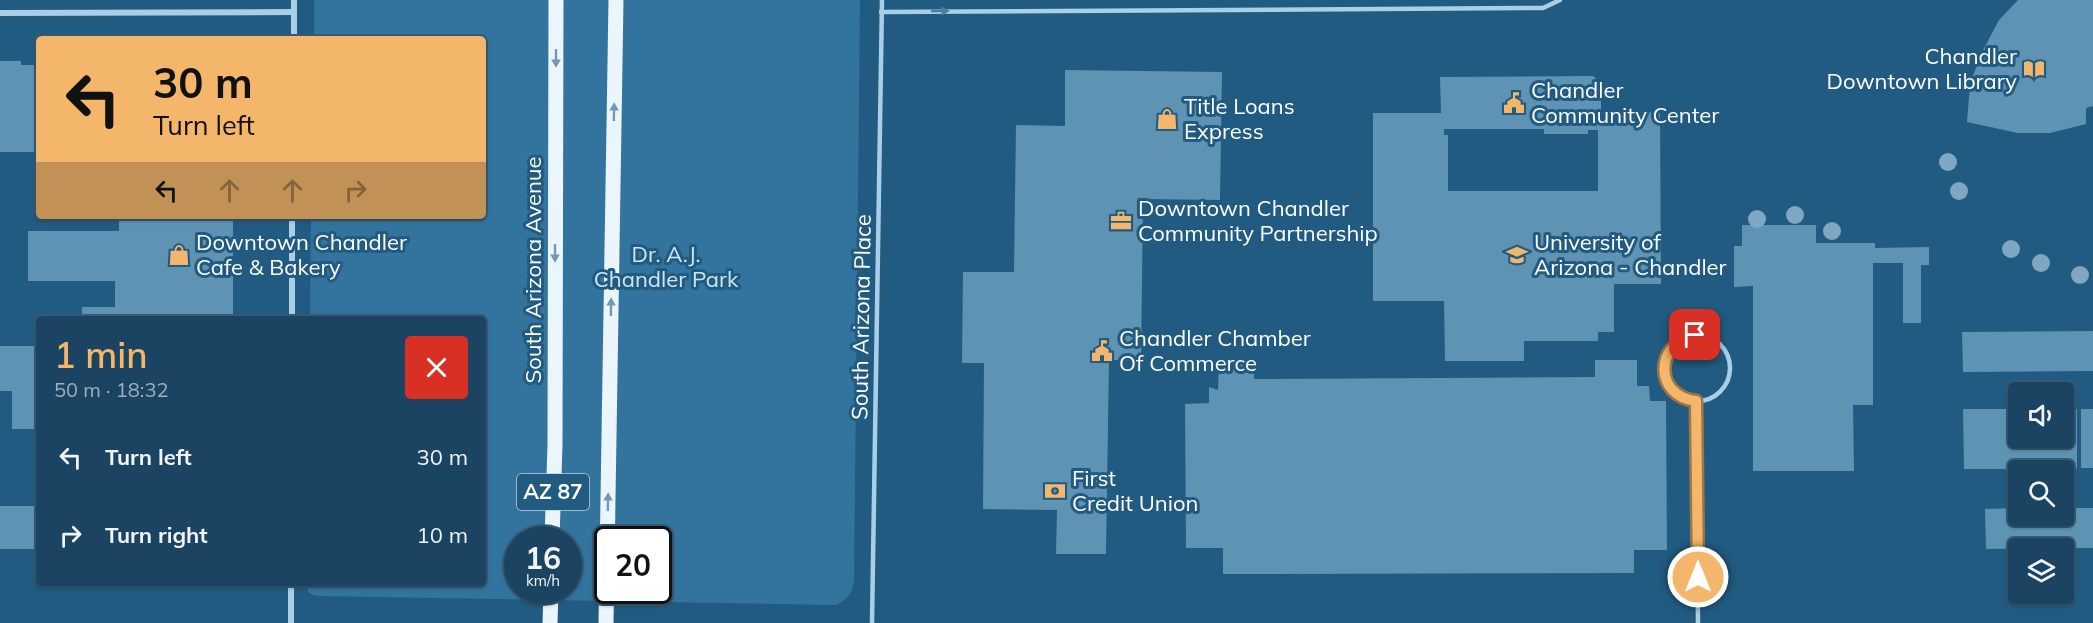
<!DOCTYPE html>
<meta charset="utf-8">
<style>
:root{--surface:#1a4461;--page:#274e6a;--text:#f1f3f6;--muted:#9fb0bd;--line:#385c76;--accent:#f3b66b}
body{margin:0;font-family:Mulish,sans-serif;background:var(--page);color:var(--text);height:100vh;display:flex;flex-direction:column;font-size:22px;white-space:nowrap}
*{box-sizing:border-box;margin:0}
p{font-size:20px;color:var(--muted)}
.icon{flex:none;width:33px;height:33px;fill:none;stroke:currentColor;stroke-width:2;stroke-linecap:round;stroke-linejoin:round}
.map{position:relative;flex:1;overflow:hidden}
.sheet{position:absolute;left:36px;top:316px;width:450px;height:270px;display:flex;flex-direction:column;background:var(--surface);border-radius:6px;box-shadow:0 2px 4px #0004,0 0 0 2px var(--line)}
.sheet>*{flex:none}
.top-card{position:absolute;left:36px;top:36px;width:450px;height:183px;border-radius:6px;box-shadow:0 2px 4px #0004,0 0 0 2px var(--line);background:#f3b66b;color:#111;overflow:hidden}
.tools{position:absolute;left:2008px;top:382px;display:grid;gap:12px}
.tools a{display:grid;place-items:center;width:66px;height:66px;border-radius:6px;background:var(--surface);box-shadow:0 2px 4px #0004,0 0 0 2px var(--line);font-size:30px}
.speed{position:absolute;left:504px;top:526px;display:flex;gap:12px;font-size:30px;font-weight:700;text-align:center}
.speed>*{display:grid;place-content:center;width:78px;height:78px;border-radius:50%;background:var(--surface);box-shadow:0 2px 4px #0004,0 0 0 2px var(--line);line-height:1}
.speed small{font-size:15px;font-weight:400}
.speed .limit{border:3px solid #111;border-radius:9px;background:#fff;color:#111}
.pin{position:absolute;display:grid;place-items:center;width:51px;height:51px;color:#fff;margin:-26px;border-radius:12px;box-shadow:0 3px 9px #0006}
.me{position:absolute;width:66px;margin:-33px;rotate:0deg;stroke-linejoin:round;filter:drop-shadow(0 0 4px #0008)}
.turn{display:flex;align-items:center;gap:21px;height:126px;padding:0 18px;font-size:27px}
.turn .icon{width:78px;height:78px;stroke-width:2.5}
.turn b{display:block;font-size:42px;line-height:51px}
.lanes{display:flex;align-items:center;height:57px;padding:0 18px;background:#0003;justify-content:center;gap:30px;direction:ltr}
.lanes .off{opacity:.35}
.round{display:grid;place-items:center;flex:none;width:63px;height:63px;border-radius:6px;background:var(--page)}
.summary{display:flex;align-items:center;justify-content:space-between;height:102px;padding:0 18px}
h1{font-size:36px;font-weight:600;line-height:45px;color:var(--accent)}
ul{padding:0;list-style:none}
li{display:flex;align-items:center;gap:18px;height:78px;padding:0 18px}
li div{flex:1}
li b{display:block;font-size:22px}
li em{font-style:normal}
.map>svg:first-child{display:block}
.green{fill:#32749d;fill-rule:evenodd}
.building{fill:#5f93b3;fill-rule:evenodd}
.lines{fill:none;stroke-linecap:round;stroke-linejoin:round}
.service{stroke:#a9cfe7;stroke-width:4.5}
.minor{stroke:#a9cfe7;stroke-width:6}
.primary{stroke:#ebf5fd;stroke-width:15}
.tree{fill:#80a7c1}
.oneway{fill:#4a7ea0}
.oneway2{fill:#7299b3}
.route-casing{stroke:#9e7646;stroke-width:15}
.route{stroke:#f3b66b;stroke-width:10}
.labels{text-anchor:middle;stroke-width:6;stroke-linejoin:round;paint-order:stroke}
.shield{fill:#225b81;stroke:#bdced9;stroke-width:1.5}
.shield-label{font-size:21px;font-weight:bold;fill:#fff}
.poi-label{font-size:22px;fill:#fff;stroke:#225b81;text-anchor:start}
.park-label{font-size:22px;fill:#cce6f6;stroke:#225b81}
.street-label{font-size:22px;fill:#fff;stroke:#225b81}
</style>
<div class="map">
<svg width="2093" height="623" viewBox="0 0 2093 623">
<rect width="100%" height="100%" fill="#225b81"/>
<path class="green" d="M314 0H860L854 582C852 593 848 600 836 605L318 596 313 595 308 592 307 584H483V320L310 319 311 216H483V39H314ZM518 540H568V591H518ZM608 540H658V591H608Z"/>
<g class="building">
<polygon points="2018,0 2093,0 2093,106 2086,108 2086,124 2050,133 2018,133 1967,122 1970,84 1981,54 1999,20"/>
<polygon points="0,61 21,61 21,65 39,65 39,152 0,152"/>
<polygon points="1065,70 1222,72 1220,200 1143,199 1141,361 1109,360 1106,554 1056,554 1057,510 983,509 984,363 962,363 963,272 1014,272 1016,125 1065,126"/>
<path d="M1593 76 1601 83V112H1660L1661 284H1614V332H1598V341H1524V361H1445L1444 301H1373V113H1441L1440 77ZM1444 129H1544V134H1588V130H1598V191H1448V135H1444Z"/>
<polygon points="119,216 233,216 233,320 82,320 82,307 115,307 115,281 28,281 28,231 119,231"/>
<polygon points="1742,225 1816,225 1816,243 1875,243 1875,248 1929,247 1929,265 1921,265 1921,323 1903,323 1903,263 1873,263 1873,405 1853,405 1854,471 1753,471 1753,286 1734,287 1734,246 1742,246"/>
<polygon points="2093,331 2093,371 1963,372 1962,332"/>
<polygon points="0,346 39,346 39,429 12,429 12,391 0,391"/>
<polygon points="1595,360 1637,360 1637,386 1649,386 1650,401 1666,401 1667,550 1634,550 1634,573 1223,574 1223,548 1186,548 1185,404 1209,403 1209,387 1218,390 1219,361 1254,361 1254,379 1595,377"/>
<polygon points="1963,409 2019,409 2019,438 2064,438 2064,409 2077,409 2077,469 1964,469"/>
<rect x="2081" y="409" width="12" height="59"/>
<polygon points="35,466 39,466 39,549 0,549 0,506 35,506"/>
<polygon points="2019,508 2019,516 2064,516 2064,508 2093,508 2093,548 1986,549 1985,509"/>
</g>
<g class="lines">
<g class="service">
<polyline points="881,12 1543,8 1560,0"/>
<circle cx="1697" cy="368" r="33"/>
<polyline points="1696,401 1698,623"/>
<polyline points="872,623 882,0"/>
</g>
<g class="minor">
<polyline points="0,13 294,12"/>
<polyline points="294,39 294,0"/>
<polyline points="292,320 292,216"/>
<polyline points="291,584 291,623"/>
</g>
<g class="primary">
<polyline points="552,540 555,444 556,0"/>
<polyline points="550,623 551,591"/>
<polyline points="606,623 616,0"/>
</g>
</g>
<g class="tree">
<circle cx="1948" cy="162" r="9"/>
<circle cx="1959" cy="191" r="9"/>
<circle cx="1795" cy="215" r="9"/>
<circle cx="1757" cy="219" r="9"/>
<circle cx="1832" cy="231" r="9"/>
<circle cx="2011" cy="249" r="9"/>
<circle cx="2041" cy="263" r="9"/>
<circle cx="2080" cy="275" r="9"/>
</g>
<defs><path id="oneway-solid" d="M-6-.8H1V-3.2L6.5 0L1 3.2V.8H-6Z" transform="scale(1.5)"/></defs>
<use class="oneway" href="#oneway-solid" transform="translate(940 11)"/>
<g class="oneway2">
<use href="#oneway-solid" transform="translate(556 58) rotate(90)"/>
<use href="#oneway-solid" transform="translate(614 112) rotate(-89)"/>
<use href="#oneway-solid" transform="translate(555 253) rotate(90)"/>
<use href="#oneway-solid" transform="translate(611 307) rotate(-89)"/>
<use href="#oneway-solid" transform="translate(608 502) rotate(-89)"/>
</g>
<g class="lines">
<defs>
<path id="route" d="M1695 335C1654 344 1654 396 1696 401L1698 577"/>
</defs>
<use href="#route" class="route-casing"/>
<use href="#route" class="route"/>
</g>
<defs>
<symbol id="library-bare" viewBox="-9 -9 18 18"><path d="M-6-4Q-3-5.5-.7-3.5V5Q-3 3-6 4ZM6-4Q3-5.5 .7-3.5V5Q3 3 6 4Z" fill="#f3b66b" stroke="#225b81" stroke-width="2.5" paint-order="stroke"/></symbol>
<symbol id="civic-bare" viewBox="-9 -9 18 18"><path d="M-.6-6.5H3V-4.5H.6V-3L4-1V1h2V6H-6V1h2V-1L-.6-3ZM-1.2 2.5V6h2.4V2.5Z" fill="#f3b66b" stroke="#225b81" stroke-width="2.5" paint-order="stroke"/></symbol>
<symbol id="shop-bare" viewBox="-9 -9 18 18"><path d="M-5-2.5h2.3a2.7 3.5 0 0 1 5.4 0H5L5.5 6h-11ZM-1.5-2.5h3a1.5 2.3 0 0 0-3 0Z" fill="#f3b66b" stroke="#225b81" stroke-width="2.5" paint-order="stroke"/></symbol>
<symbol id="office-bare" viewBox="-9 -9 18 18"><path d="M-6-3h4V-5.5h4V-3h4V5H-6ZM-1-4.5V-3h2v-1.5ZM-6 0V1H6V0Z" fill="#f3b66b" stroke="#225b81" stroke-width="2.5" paint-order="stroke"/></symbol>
<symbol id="university-bare" viewBox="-9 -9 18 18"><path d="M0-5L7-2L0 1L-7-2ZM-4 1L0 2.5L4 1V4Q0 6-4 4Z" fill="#f3b66b" stroke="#225b81" stroke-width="2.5" paint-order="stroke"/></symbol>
<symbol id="bank-bare" viewBox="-9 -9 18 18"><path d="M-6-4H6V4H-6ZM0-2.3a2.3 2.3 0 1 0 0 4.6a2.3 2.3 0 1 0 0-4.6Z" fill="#f3b66b" stroke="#225b81" stroke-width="2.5" paint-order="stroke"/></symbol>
</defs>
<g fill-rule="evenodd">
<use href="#library-bare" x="2019" y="54" width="30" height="30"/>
<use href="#civic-bare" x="1499" y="88" width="30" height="30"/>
<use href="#shop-bare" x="1152" y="104" width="30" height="30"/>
<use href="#office-bare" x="1106" y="206" width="30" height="30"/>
<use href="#shop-bare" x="164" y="240" width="30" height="30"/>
<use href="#university-bare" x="1502" y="240" width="30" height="30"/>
<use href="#civic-bare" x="1087" y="336" width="30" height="30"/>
<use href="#bank-bare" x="1040" y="476" width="30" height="30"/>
</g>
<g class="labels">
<rect class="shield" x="517" y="474" width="72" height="36" rx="4.5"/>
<g class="shield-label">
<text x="553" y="499">AZ 87</text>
</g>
<g class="poi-label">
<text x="2017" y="64" text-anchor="end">Chandler<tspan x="2017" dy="25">Downtown Library</tspan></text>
<text x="1531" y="98">Chandler<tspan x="1531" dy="25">Community Center</tspan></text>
<text x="1184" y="114">Title Loans<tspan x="1184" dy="25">Express</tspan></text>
<text x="1138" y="216">Downtown Chandler<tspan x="1138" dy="25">Community Partnership</tspan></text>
<text x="196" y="250">Downtown Chandler<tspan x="196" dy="25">Cafe &amp; Bakery</tspan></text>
<text x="1534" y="250">University of<tspan x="1534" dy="25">Arizona - Chandler</tspan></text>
<text x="1119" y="346">Chandler Chamber<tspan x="1119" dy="25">Of Commerce</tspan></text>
<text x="1072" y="486">First<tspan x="1072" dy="25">Credit Union</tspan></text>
</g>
<g class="park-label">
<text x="666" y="262">Dr. A.J.<tspan x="666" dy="25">Chandler Park</tspan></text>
</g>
<g class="street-label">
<text transform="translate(533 270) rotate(-90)" y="8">South Arizona Avenue</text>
<text transform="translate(861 317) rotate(-89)" y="8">South Arizona Place</text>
</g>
</g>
</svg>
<div class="tools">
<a><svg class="icon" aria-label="sound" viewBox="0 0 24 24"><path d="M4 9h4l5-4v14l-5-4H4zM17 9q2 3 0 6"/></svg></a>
<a><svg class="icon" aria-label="search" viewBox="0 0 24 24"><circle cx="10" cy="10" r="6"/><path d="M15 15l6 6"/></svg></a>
<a><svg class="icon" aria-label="layers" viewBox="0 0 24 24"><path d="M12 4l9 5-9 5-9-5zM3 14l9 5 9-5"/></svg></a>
</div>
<div class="speed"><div>16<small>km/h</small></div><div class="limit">20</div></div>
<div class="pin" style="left:1695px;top:335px;background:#d93025"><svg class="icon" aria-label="arrive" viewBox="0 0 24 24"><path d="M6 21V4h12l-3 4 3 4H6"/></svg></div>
<svg class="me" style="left:1698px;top:577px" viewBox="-20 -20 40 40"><circle r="17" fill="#f3b66b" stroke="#fff" stroke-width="3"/><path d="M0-11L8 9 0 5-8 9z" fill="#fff"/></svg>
<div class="top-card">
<div class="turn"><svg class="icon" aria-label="left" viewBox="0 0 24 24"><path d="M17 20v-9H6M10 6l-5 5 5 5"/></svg><div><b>30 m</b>Turn left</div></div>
<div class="lanes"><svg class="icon" aria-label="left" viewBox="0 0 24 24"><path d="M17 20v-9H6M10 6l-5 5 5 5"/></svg><svg class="icon off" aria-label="ahead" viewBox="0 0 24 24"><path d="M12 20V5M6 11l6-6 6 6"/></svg><svg class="icon off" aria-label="ahead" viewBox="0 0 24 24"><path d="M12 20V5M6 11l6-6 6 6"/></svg><svg class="icon off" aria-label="right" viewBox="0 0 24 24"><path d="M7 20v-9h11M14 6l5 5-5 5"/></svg></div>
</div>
<section class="sheet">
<div class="summary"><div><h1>1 min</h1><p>50 m · 18:32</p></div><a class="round" style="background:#d93025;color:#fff"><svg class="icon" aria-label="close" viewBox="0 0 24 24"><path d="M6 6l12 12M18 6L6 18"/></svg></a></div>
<ul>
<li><svg class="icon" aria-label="left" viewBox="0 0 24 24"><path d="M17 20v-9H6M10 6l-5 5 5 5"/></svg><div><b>Turn left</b></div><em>30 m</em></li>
<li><svg class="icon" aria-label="right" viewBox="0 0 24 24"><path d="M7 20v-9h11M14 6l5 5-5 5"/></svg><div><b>Turn right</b></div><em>10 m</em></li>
</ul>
</section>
</div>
